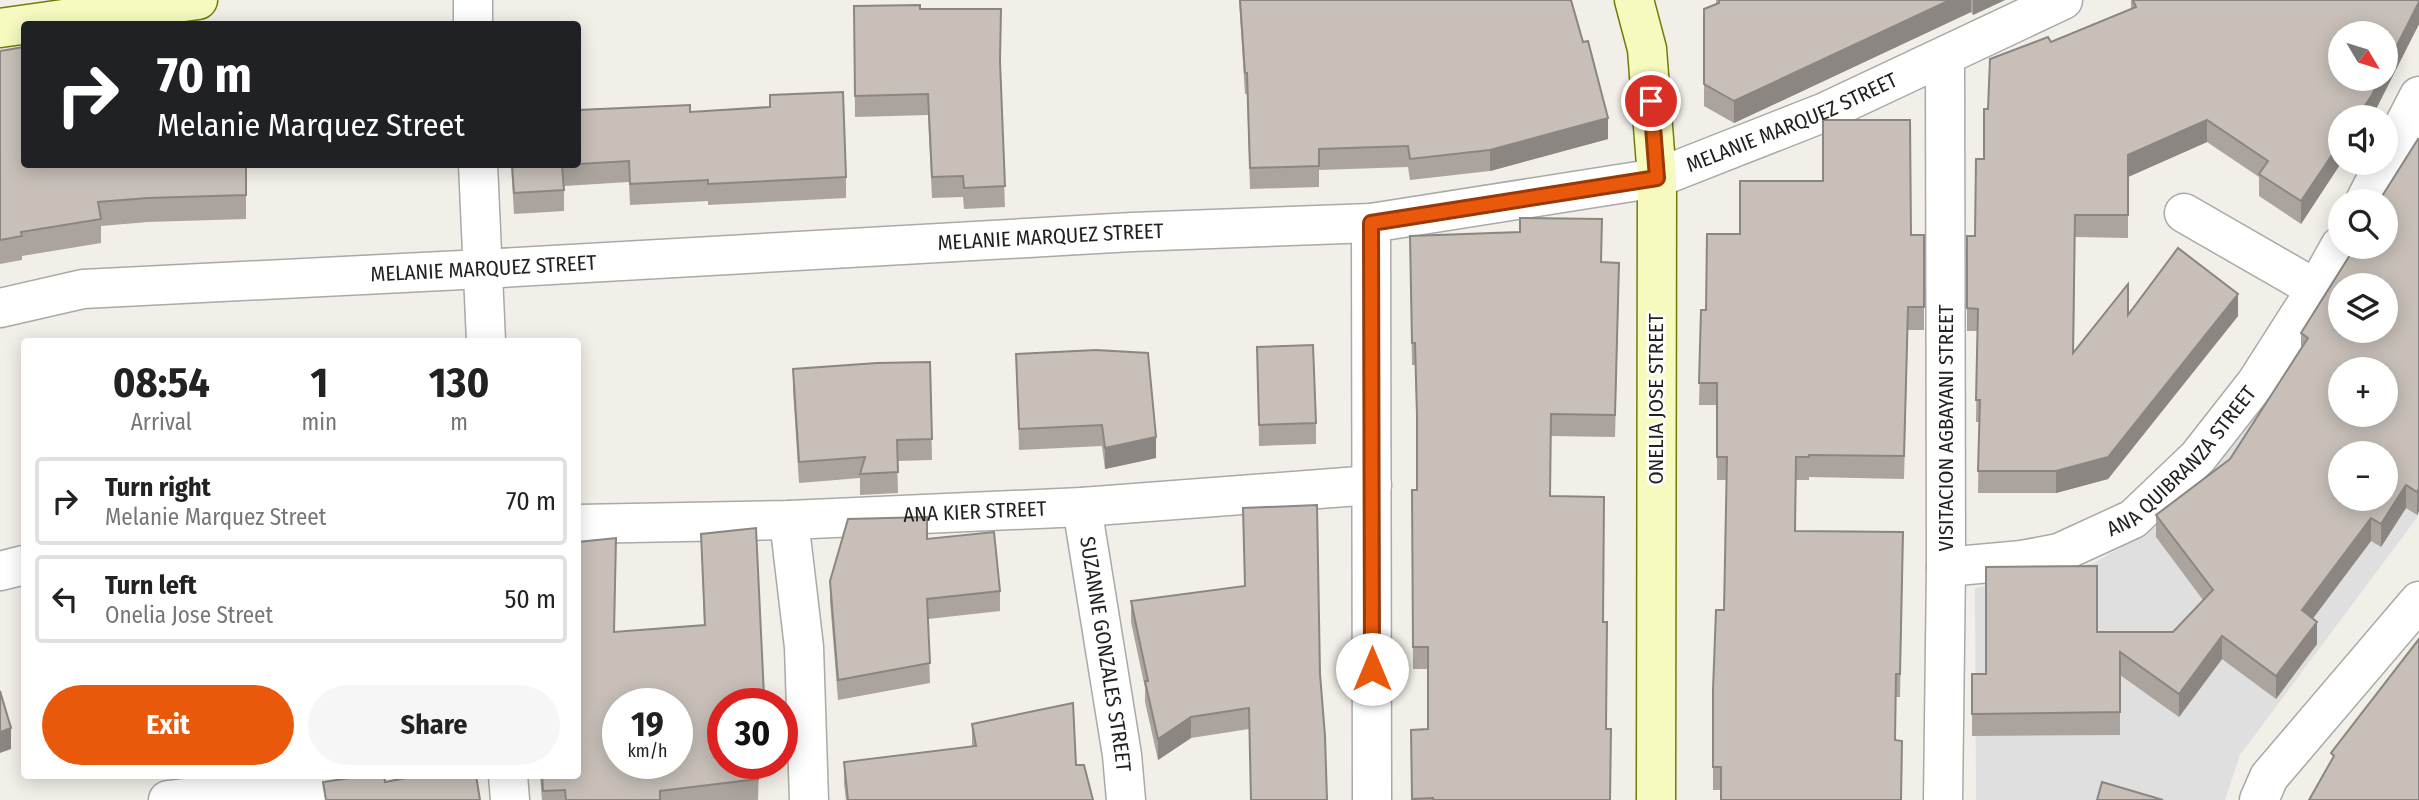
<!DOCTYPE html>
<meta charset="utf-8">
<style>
:root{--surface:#fff;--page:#f6f6f6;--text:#222;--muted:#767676;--line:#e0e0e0;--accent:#ea580c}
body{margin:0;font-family:"Fira Sans Condensed",sans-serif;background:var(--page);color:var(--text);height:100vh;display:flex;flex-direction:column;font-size:26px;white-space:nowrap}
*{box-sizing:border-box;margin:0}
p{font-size:23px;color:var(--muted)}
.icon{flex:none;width:38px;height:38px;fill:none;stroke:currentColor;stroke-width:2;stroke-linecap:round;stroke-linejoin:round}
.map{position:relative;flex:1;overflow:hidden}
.drawer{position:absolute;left:21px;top:338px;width:560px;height:441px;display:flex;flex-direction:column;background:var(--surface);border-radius:7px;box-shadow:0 4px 18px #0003}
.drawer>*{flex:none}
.banner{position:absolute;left:21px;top:21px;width:560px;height:147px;border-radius:7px;box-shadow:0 4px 18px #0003;background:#202124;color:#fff;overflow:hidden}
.needle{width:46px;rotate:128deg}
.buttons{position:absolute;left:2328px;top:21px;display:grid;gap:14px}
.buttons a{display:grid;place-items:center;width:70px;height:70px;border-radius:50%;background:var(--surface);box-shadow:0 4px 18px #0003;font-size:35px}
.speed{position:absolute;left:602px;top:688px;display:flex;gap:14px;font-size:35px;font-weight:700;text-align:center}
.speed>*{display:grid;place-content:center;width:91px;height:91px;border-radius:50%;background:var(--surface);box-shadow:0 4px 18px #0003;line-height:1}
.speed small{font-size:18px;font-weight:400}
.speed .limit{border:10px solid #d22;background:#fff;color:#111}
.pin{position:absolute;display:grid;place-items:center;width:60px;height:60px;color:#fff;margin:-30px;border:4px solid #fff;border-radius:50%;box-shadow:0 2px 7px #0007}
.me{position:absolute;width:77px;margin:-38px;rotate:0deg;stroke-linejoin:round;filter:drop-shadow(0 0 5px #0008)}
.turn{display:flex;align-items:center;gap:24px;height:147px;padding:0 21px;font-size:32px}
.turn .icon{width:91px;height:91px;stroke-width:2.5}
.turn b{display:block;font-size:49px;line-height:60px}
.eta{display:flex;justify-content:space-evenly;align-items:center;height:119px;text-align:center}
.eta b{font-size:42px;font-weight:700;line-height:49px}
.action{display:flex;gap:14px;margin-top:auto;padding:14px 21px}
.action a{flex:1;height:80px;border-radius:42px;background:var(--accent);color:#fff;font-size:28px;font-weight:700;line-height:80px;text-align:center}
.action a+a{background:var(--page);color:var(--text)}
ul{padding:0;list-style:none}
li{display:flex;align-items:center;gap:21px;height:88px;margin:0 14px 10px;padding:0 7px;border:4px solid var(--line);border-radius:7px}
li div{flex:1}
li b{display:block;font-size:26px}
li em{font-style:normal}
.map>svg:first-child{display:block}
.residential{fill:#e0dfdf;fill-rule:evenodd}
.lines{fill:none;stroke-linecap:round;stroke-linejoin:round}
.street-casing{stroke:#a9a9a9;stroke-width:41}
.secondary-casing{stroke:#707d05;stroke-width:41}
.street{stroke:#fff;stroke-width:38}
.secondary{stroke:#f7fabf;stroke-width:38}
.wall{fill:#aba49e}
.shaded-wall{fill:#8b8681}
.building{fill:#c7bfb8;stroke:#8b8681;stroke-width:2;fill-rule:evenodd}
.route-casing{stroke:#983908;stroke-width:18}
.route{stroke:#ea580c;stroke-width:12}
.labels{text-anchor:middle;stroke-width:5;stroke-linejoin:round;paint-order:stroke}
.street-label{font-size:21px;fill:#222;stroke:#fff}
</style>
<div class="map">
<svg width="2419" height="800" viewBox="0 0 2419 800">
<rect width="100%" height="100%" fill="#f2efe9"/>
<path class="residential" d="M2419 108V515L2240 755 2225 800H1976L1975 588 2094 563 2180 512 2309 340 2353 247H2385ZM2340 285H2385V331H2340ZM2340 369H2385V415H2340ZM2340 453H2385V499H2340Z"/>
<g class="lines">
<defs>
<g id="street">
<polyline points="473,24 473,0"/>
<polyline points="478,164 486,341"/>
<polyline points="2365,201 2419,96"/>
<polyline points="2184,213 2316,289"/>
<polyline points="1371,223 1372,800"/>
<path id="s1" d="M0 308 83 289 482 269 1132 232 1371 223 1657 178 1825 112 2063 0"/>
<path id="s2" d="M1082 507 1122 755 1126 800"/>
<polyline points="789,520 804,647 809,800"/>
<path id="s3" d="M578 524 789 520 1082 507 1372 485"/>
<path id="s4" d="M1946 567 2022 560 2059 553 2133 519 2198 457 2256 383 2316 289 2340 246"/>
<polyline points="0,571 24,565"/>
<polyline points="508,775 510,800"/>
<polyline points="168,800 375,775"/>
<polyline points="1943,800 1946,567 1945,56"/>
<polyline points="2259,800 2269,777 2419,601"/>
</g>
<g id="secondary">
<polyline points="1634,0 1647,49 1657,178 1656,800"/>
<polyline points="0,28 198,0"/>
</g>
</defs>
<use href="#street" class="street-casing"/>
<use href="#secondary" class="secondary-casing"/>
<use href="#street" class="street"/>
<use href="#secondary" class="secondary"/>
</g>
<g class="wall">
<polygon points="1239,0 1571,0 1608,139 1490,171 1410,180 1408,167 1319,170 1319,187 1250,189 1247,94 1245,94"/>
<polygon points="1716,0 2005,0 1973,15 1971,12 1734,123 1704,106 1704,9 1716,4"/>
<polygon points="2131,0 2419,0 2419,24 2372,117 2340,117 2340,163 2341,163 2301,224 2259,196 2259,177 2207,142 2128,177 2128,238 2075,237 2074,353 2128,315 2238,316 2108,479 2056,493 1978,493 1979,422 1976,422 1977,331 1967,331 1967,236 1975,236 1988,109 2131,9"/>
<polygon points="854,6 920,9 1000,67 1005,207 964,209 963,197 932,198 928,115 855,117"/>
<polygon points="0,51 246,164 246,219 148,222 101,226 101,243 22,256 22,260 0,264"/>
<polygon points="690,112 846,177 846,198 708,205 708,201 630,205 629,182 564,186 564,211 514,214 511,164 578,164"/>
<polygon points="2419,140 2419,511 2417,515 2406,508 2381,547 2371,541 2313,618 2317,644 2276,699 2222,659 2179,717 2120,675 2120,735 1972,736 1972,674 1986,674 2097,632 2173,632 2203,600 2156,537 2156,515 2230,459 2301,349 2301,333 2353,251 2353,247 2385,247"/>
<polygon points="1911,235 1924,235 1924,330 1908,330 1904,479 1809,477 1809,480 1796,480 1796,531 1903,555 1900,697 1896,697 1721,790 1713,790 1713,690 1724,610 1727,480 1717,480 1717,405 1699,405 1701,310 1706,310"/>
<polygon points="1410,257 1619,285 1615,437 1551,436 1550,496 1603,622 1606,729 1610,800 1412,800 1411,730 1428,729 1428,669 1413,669 1412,490 1417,490 1417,438 1415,365 1412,365"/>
<polygon points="1257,347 1316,423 1316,444 1259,446"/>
<polygon points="1016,354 1156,458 1105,469 1102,446 1019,450"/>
<polygon points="930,362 932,460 897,461 898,493 860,495 860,478 799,483 793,390 793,369"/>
<polygon points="1317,505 1249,729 1191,738 1158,760 1145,702 1145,688 1131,622 1131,601 1244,586"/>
<polygon points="756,528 764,704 723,704 759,763 758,800 542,800 540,775 578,775 704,625 701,534"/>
<polygon points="927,539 1000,591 1000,611 928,619 930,683 838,700 830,601 830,581"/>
<polygon points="972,724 1093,800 846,800 844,783 844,762 972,747"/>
</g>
<g class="shaded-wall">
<polygon points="1950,0 1971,0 1971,12 1734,123 1734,101"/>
<polygon points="1973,0 2005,0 1973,15"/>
<polygon points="2419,2 2419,24 2372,117 2357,117 2380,79 2385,79 2385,69"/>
<polygon points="1608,118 1608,139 1490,171 1490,150"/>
<polygon points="2207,120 2207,142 2128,177 2128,238 2128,155"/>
<polygon points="2340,143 2340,163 2341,163 2301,224 2301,201"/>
<polygon points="2238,294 2238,316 2108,479 2056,493 2056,471"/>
<polygon points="1156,437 1156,458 1105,469 1105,448"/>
<polygon points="2406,485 2406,508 2381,547 2381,524"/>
<polygon points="2419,488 2419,511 2417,515 2417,492"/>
<polygon points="2371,518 2371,541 2302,633 2302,610"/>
<polygon points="2317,622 2317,644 2276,699 2276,676"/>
<polygon points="2222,636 2222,659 2179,717 2179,694"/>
<polygon points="1191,717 1191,738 1158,760 1158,739"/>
<polygon points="11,728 11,749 0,753 0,732"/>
</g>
<g class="building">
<polygon points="1240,0 1571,0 1583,42 1588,41 1608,118 1490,150 1410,159 1408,146 1319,149 1319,166 1250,168 1247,73 1245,73"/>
<polygon points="1719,0 1950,0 1734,101 1704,84 1704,9 1719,3"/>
<polygon points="2133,0 2419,0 2419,2 2385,69 2385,33 2340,33 2340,79 2380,79 2372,95 2357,117 2340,117 2340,143 2301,201 2259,174 2268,161 2207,120 2128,155 2128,215 2075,215 2073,353 2128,284 2128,315 2178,248 2238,294 2108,457 2056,471 1978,471 1980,400 1976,400 1978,309 1967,308 1967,236 1975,236 1976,159 1984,159 1984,109 1988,109 1990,59 2048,37 2051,42 2136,7"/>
<polygon points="920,5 920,9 1001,9 1000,61 1005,186 964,188 963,176 932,177 928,94 855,96 854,6"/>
<polygon points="24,47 24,164 246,164 246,195 148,198 98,202 101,219 21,232 22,236 0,240 0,51"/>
<polygon points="843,92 846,177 708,184 708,180 630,184 629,161 578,164 578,110 690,105 690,112 770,107 770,95"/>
<polygon points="1823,120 1910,120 1911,235 1924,235 1924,307 1908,307 1904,456 1809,455 1809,457 1796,457 1795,531 1903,532 1900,674 1896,674 1895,740 1902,741 1901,800 1721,800 1721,767 1713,767 1713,690 1716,610 1724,610 1727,457 1717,457 1717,383 1699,383 1701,310 1706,310 1707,234 1740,234 1740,181 1823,181"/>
<path d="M2418 139 2419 140V488L2417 492 2406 485 2381 524 2371 518 2302 610 2317 622 2276 676 2222 636 2179 694 2120 652V712L1972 714V674H1986V567L2097 566V632H2173L2213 590 2156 515 2230 459 2308 338 2301 333 2355 247H2385V201H2379ZM2340 285H2385V331H2340ZM2340 369H2385V415H2340ZM2340 453H2385V499H2340Z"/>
<polygon points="512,164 577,164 562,165 564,190 514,193"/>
<polygon points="1520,218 1602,219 1601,262 1619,263 1615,415 1551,414 1550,496 1604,497 1603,622 1607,622 1606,729 1611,729 1610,800 1433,800 1433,798 1412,799 1411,730 1428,729 1428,647 1413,647 1412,490 1417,490 1417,416 1415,343 1412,343 1410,236 1520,232"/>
<polygon points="1313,345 1316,423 1259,425 1257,347"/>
<polygon points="1096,350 1148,353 1156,437 1105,448 1102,425 1019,429 1016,354"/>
<polygon points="930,362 932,439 897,440 898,472 860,474 865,457 799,462 793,369 877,363"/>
<polygon points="1317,505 1320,674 1325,736 1327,800 1251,800 1249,708 1191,717 1158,739 1145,681 1148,681 1131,601 1245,586 1243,508"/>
<polygon points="927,517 927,539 994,532 1000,591 927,599 930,663 838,680 830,581 848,519"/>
<path d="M756 528 764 696H760V704H723V763H759L758 779 660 791V800H566L565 790 543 791 542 775H578V542L616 538 614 632 705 625 701 534ZM618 704H677V763H618Z"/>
<polygon points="2419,639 2419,800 2309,800 2334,756 2331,753"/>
<polygon points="0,691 11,728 0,732"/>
<polygon points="1073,703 1076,765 1084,765 1093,800 848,800 844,762 976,746 972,724"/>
<polygon points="370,775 384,775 385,782 422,775 476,775 480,800 326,800 323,782"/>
<polygon points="2102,782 2163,800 2097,800"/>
</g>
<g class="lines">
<defs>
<polyline id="route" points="1372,669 1371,223 1657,178 1651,101"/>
</defs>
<use href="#route" class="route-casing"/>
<use href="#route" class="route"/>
</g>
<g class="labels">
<g class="street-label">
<text dy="7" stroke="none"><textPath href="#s1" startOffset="1810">MELANIE MARQUEZ STREET</textPath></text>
<text dy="7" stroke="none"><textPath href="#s1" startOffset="1054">MELANIE MARQUEZ STREET</textPath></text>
<text dy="7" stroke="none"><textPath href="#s1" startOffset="486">MELANIE MARQUEZ STREET</textPath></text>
<text transform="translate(1656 399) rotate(-90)" y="7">ONELIA JOSE STREET</text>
<text transform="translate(1946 428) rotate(-90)" y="7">VISITACION AGBAYANI STREET</text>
<text dy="7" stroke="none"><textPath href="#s4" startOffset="270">ANA QUIBRANZA STREET</textPath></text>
<text dy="7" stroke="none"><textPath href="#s3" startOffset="397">ANA KIER STREET</textPath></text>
<text dy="7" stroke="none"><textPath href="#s2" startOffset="149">SUZANNE GONZALES STREET</textPath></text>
</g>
</g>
</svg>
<div class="buttons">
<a><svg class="needle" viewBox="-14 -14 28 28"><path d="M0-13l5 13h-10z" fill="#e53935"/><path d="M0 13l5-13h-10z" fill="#767676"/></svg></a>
<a><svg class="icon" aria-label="sound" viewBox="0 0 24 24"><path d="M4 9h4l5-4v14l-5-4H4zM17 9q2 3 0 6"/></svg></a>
<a><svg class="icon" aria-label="search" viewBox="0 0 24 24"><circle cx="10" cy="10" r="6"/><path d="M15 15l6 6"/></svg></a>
<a><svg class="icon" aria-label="layers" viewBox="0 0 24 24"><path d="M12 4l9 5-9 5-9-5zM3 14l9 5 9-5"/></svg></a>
<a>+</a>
<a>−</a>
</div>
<div class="speed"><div>19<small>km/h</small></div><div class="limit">30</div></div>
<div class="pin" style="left:1651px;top:101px;background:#d93025"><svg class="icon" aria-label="arrive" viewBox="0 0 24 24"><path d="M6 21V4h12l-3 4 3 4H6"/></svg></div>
<svg class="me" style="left:1372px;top:669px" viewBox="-20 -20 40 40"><circle r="19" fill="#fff"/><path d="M0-13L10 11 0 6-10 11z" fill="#ea580c"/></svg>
<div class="banner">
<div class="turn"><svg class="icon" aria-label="right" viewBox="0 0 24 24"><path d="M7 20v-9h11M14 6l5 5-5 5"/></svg><div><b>70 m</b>Melanie Marquez Street</div></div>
</div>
<section class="drawer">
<div class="eta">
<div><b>08:54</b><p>Arrival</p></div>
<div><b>1</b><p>min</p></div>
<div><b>130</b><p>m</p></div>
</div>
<ul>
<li><svg class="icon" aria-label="right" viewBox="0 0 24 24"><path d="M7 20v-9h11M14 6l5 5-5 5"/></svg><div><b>Turn right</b><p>Melanie Marquez Street</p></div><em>70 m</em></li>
<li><svg class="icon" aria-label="left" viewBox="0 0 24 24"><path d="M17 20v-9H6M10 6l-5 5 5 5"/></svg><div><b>Turn left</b><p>Onelia Jose Street</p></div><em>50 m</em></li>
</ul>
<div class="action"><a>Exit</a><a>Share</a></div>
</section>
</div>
